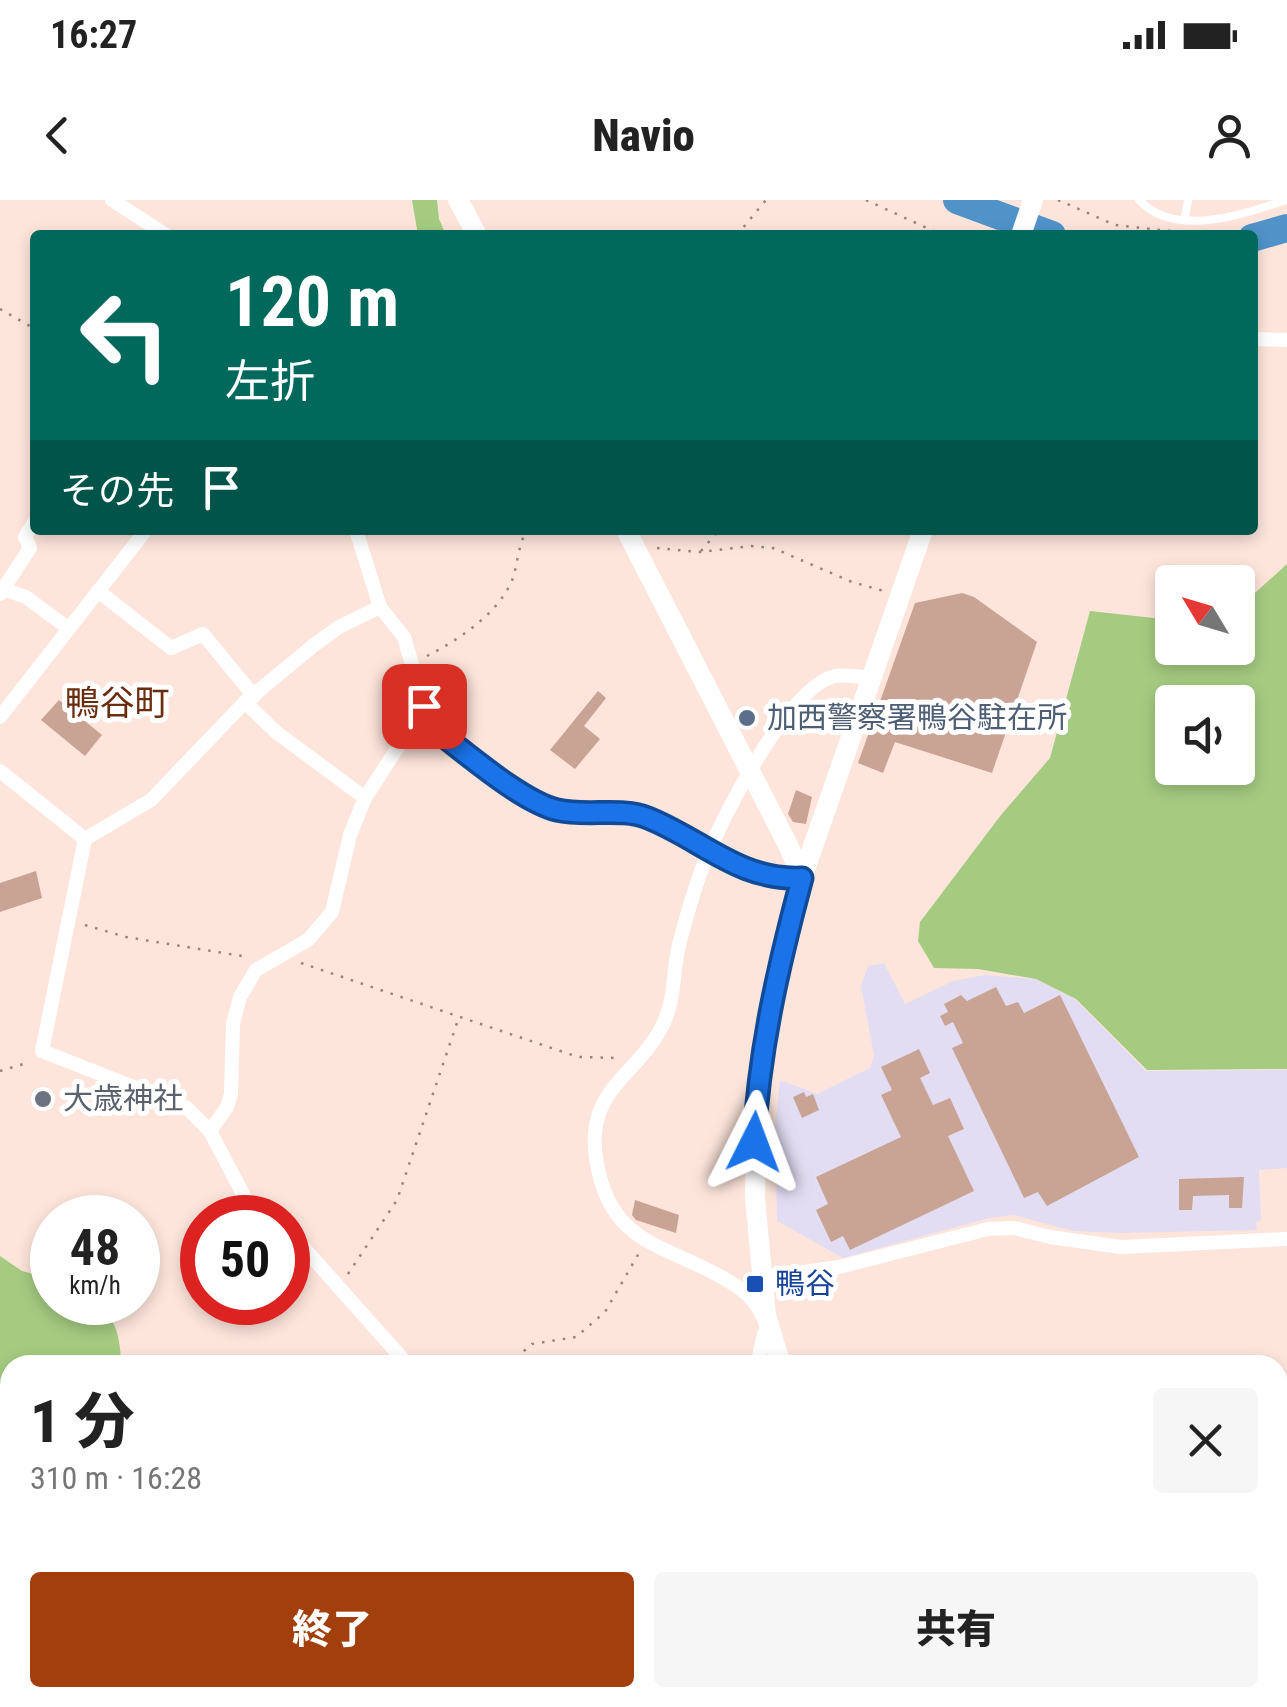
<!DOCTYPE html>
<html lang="ja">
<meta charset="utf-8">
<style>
:root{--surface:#fff;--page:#f6f6f6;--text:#222;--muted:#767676;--accent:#a33f0c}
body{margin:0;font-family:"Roboto Condensed","Noto Sans JP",sans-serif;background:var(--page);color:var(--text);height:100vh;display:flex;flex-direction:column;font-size:38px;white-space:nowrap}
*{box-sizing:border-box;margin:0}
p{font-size:32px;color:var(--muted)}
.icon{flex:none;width:55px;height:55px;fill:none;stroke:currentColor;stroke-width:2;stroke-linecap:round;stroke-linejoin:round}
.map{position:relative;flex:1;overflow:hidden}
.details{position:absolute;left:0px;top:1155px;width:1288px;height:352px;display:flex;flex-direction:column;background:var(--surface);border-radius:30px 30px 0 0;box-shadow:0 5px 15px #0003}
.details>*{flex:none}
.hud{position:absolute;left:30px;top:30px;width:1228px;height:305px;border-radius:10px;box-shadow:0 5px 15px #0003;background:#00695c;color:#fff;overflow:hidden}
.needle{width:65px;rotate:308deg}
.tools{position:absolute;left:1155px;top:365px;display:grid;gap:20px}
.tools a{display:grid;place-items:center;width:100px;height:100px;border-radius:10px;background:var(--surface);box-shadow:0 5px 15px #0003;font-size:50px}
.speed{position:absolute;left:30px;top:995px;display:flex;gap:20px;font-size:50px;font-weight:700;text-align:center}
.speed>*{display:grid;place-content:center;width:130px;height:130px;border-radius:50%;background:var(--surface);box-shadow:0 5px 15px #0003;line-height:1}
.speed small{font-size:25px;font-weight:400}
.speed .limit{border:15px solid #d22;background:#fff;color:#111}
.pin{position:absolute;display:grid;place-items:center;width:85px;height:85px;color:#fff;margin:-42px;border-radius:20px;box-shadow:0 5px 15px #0006}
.me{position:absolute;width:110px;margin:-55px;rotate:3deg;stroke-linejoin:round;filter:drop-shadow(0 0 8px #0008)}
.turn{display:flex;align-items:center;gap:35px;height:210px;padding:0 30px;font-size:45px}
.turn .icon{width:130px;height:130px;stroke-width:2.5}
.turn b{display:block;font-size:70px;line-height:85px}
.then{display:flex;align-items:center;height:95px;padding:0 30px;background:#0003;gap:20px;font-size:38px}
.round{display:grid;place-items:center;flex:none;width:105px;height:105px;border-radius:10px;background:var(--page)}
.overview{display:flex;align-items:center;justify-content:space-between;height:170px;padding:0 30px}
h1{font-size:60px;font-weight:800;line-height:75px}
.action{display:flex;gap:20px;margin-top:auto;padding:20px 30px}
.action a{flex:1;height:115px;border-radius:10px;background:var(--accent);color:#fff;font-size:40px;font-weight:800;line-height:115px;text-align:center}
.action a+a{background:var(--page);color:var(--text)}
.status{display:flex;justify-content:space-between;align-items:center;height:70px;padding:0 50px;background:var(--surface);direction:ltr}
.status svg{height:28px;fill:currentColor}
header{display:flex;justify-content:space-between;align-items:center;height:130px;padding:0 30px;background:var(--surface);font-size:45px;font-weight:800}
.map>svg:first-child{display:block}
.industrial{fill:#e3ddf3}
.forest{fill:#a5cb81;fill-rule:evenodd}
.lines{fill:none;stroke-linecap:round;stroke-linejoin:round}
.river{stroke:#5093c9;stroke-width:28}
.building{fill:#c9a394}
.path{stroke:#97847c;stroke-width:2.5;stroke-dasharray:2.5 8;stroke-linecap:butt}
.lane{stroke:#fff;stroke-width:8}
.street{stroke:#fff;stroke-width:14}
.secondary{stroke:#fff;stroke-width:20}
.route-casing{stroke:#114b97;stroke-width:25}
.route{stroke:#1a73e8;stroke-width:18}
.service-dot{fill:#5c6f8a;stroke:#fff;stroke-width:4}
.worship-dot{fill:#6b7280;stroke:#fff;stroke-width:4}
.transit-dot{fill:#1a4fb4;stroke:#fff;stroke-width:4}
.labels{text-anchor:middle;stroke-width:10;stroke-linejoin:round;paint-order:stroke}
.service-label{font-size:30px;fill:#4e5e75;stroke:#fff;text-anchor:start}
.worship-label{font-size:30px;fill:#5b616d;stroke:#fff;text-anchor:start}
.transit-label{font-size:30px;fill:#164399;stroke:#fff;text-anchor:start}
.quarter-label{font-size:35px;fill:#6b2b0e;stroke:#fff}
</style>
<div class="status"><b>16:27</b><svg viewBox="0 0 49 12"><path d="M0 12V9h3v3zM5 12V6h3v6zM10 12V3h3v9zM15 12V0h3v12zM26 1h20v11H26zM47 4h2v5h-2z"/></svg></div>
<header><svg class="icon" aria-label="back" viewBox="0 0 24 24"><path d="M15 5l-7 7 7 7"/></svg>Navio<svg class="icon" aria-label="person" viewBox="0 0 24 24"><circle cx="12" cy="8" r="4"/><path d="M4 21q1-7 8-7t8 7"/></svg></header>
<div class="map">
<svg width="1287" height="1507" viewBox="0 0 1287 1507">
<rect width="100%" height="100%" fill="#fde5db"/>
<polygon class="industrial" points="884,763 905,804 953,781 985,775 1035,779 1075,799 1146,871 1287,870 1287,968 1259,970 1261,1020 1256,1022 1257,1030 1118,1033 1074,1031 1013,1015 989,1018 843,1058 777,1021 775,927 780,880 817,894 870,868 874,855 861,786 868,766"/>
<g class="forest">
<polygon points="412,0 437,0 439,19 446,35 418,35"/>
<path d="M1287 364V869L1147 870 1076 799 1036 779 978 769 934 768 918 741 920 722 1001 615 1050 558 1090 411 1172 420V448H1238V404L1245 402ZM1172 502H1238V568H1172Z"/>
<path d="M0 1056 22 1071 52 1079V1102C64 1102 82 1099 93 1103 117 1112 121 1144 121 1165H10V1498H632L630 1507H0Z"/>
</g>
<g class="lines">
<g class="river">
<polyline points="957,0 1052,35"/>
<polyline points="1252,38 1287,28"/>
</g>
</g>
<g class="building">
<polygon points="962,393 974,397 1037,442 992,573 895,542 883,573 858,563 915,403"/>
<polygon points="598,491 606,498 584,526 600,539 575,569 550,550"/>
<polygon points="59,500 102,535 85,556 41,520"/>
<polygon points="796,590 812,597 806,624 793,622 788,614"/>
<polygon points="36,671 42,698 0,712 0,683"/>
<polygon points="996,787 1006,806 1018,802 1024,813 1060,795 1139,957 1047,1006 1038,992 1024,998 952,848 963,843 953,822 945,826 940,816 948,812 944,804 961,795 967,801"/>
<polygon points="919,849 930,873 920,878 933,905 950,898 964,929 948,936 974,991 850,1050 843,1036 831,1042 816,1010 828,1004 816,977 901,937 881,895 892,890 881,867"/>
<polygon points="804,892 806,897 813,894 819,910 802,918 793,897"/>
<polygon points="1244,977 1242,1008 1229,1008 1229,995 1193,996 1192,1010 1179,1010 1179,979"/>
<polygon points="635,1000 679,1015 676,1033 636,1020 632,1015"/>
</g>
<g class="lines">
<g class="path">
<polyline points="866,0 942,35"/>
<polyline points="1058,0 1115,25 1188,33"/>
<polyline points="737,35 766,0"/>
<polyline points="0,109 35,129"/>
<polyline points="657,348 700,352 751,346 773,348 852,382 884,391"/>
<polyline points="701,351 719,330"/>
<path d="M427 456C458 440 495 416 511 383 518 367 517 346 527 330"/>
<polyline points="85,725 126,737 248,757"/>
<polyline points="301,763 578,857 617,858"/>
<polyline points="0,871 30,862"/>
<polyline points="348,1074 397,1000 459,817"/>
<polyline points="508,1165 532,1144 576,1137 605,1112 639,1053"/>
<polyline points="1278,1180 1287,1177"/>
<polyline points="1278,1325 1285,1353 1278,1366"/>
<polyline points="1278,1396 1287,1394"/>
<polyline points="892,1507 904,1498"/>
</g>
<g class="lane">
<path d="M1139 0C1176 39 1243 14 1286 0"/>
<polyline points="1185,18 1188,0"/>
</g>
<g class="street">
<polyline points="112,0 166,35"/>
<polyline points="1252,139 1287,140"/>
<polyline points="356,330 380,407 404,437 430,526 539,604 580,613 638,614 670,627 739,668 774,679 802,678"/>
<polyline points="3,389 26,397 69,429"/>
<polyline points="98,391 171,448 203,434 254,496"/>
<polyline points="0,394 30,348 25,337 35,321"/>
<polyline points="245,502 276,532 365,598"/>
<polyline points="0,517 146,330"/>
<polyline points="0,571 85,639"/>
<polyline points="210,931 187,908 42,851 85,639 151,600 245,502 314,445 339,427 380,407"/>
<polyline points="267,1018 246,1000 210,931 227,907 231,894 233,824 240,797 256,770 308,740 332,712 350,635 365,598 402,541 430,526"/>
<polyline points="288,1030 408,1165"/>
<polyline points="762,1078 839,1067 988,1029 1014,1028 1050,1037 1121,1047 1287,1039"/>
<path d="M765 1115 761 1114C756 1100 743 1090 730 1082 669 1044 612 1048 597 964 582 887 641 876 665 820 675 797 673 769 679 745 687 714 696 681 709 651 727 609 789 487 835 476 846 474 862 477 873 478"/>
<polyline points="757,1165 764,1134 769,1132"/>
<polyline points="749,1498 751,1507"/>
</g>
<g class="secondary">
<polyline points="458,0 477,35"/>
<polyline points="1021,35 1033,0"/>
<polyline points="626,330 789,647 802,678"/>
<polyline points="781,1165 766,1115 755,999 757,886 776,770 802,678 923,330"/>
<polyline points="921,1498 925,1507"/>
</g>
</g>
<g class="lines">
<defs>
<path id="route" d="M424 506 430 526C463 550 520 601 557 610 587 617 621 607 648 618 703 640 739 681 802 678 778 767 759 850 754 942"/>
</defs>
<use href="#route" class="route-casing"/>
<use href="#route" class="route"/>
</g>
<circle class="service-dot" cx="747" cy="518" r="10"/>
<circle class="worship-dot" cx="43" cy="899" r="10"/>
<rect class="transit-dot" x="745" y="1074" width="20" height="20" rx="5"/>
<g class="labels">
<g class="service-label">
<text x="767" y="528">加西警察署鴨谷駐在所</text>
</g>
<g class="worship-label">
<text x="63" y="909">大歳神社</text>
</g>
<g class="transit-label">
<text x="775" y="1094">鴨谷</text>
</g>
<g class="quarter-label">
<text x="117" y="515">鴨谷町</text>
</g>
</g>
</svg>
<div class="tools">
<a><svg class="needle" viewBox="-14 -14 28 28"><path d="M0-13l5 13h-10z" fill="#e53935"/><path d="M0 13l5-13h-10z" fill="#767676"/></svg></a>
<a><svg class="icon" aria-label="sound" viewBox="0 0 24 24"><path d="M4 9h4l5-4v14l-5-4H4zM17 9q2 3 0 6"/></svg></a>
</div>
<div class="speed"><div>48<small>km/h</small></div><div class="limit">50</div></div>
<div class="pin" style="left:424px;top:506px;background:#d93025"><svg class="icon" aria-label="arrive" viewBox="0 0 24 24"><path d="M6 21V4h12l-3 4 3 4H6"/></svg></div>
<svg class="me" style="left:754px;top:942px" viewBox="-20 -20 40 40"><path d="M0-17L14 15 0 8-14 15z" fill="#1a73e8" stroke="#fff" stroke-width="4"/></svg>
<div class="hud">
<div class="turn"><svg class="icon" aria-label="left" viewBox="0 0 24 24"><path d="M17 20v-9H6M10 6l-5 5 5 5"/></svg><div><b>120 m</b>左折</div></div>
<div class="then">その先<svg class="icon" aria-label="arrive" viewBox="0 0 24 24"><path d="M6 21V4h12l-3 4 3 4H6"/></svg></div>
</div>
<section class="details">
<div class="overview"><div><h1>1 分</h1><p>310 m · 16:28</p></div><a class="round"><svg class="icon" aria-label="close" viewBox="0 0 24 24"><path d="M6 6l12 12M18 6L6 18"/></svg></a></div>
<div class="action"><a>終了</a><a>共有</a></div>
</section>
</div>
